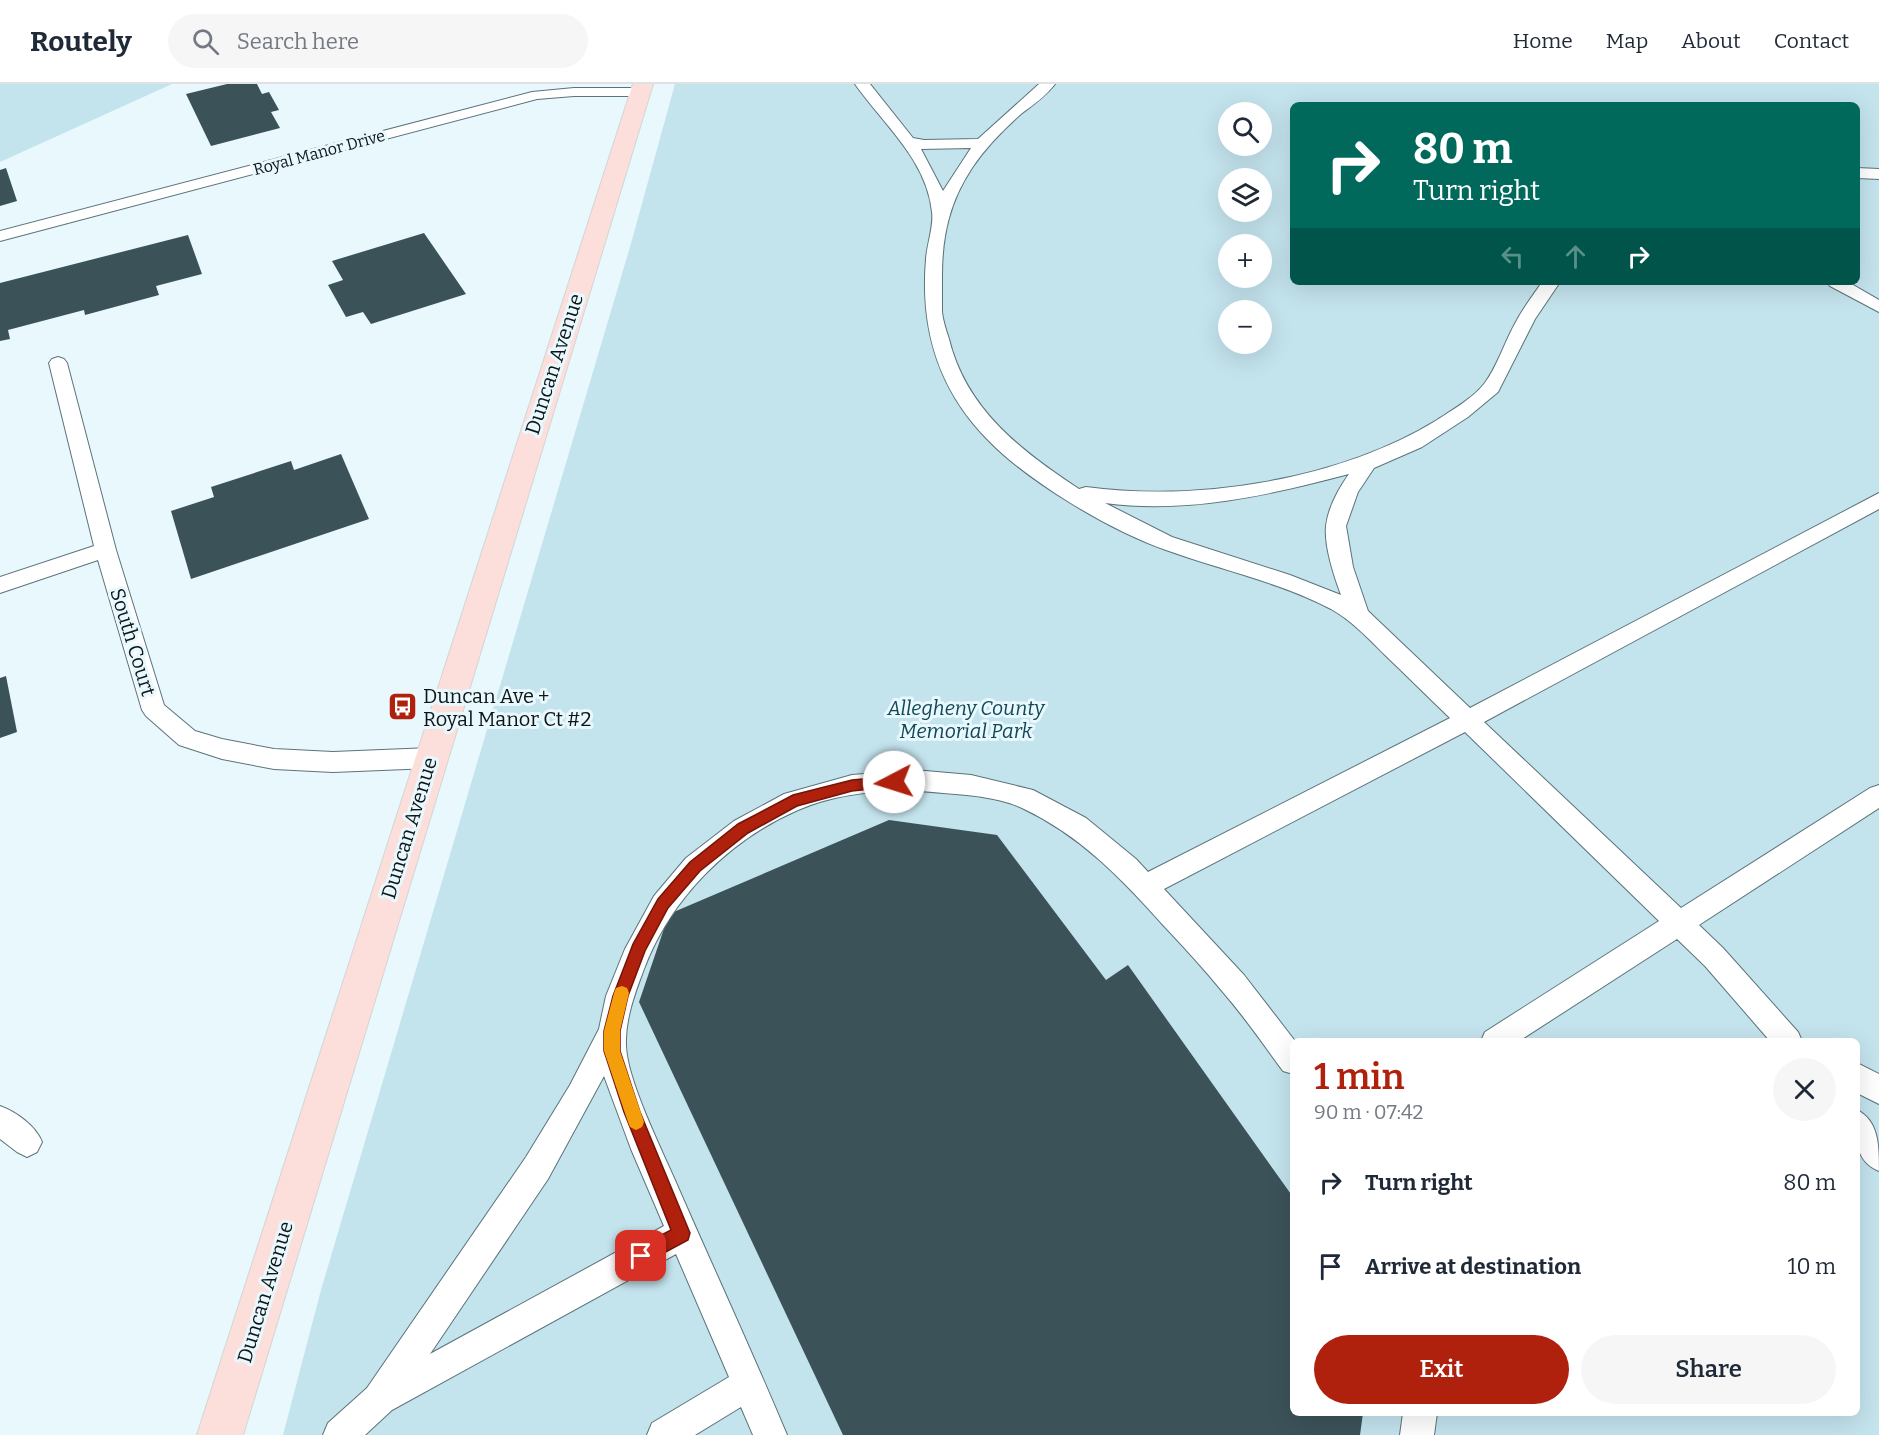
<!DOCTYPE html>
<meta charset="utf-8">
<style>
:root{--surface:#fff;--page:#f6f6f7;--text:#1f2937;--muted:#747a83;--line:#e0e1e3;--accent:#af200d}
body{margin:0;font-family:Bitter,serif;background:var(--page);color:var(--text);height:100vh;display:flex;flex-direction:column;font-size:22px;white-space:nowrap}
*{box-sizing:border-box;margin:0}
p{font-size:20px;color:var(--muted)}
.icon{flex:none;width:33px;height:33px;fill:none;stroke:currentColor;stroke-width:2;stroke-linecap:round;stroke-linejoin:round}
.map{position:relative;flex:1;overflow:hidden}
.sheet{position:absolute;left:1290px;top:954px;width:570px;height:378px;display:flex;flex-direction:column;background:var(--surface);border-radius:9px;box-shadow:0 6px 24px #0002}
.sheet>*{flex:none}
.guide{position:absolute;left:1290px;top:18px;width:570px;height:183px;border-radius:9px;box-shadow:0 6px 24px #0002;background:#00695c;color:#fff;overflow:hidden}
.controls{position:absolute;left:1218px;top:18px;display:grid;gap:12px}
.controls a{display:grid;place-items:center;width:54px;height:54px;border-radius:50%;background:var(--surface);box-shadow:0 6px 24px #0002;font-size:30px}
.pin{position:absolute;display:grid;place-items:center;width:51px;height:51px;color:#fff;margin:-26px;border-radius:12px;box-shadow:0 3px 9px #0006}
.me{position:absolute;width:66px;margin:-33px;rotate:265deg;stroke-linejoin:round;filter:drop-shadow(0 0 4px #0008)}
.turn{display:flex;align-items:center;gap:21px;height:126px;padding:0 24px;font-size:27px}
.turn .icon{width:78px;height:78px;stroke-width:2.5}
.turn b{display:block;font-size:42px;line-height:51px}
.lanes{display:flex;align-items:center;height:57px;padding:0 24px;background:#0003;justify-content:center;gap:30px;direction:ltr}
.lanes .off{opacity:.35}
.round{display:grid;place-items:center;flex:none;width:63px;height:63px;border-radius:32px;background:var(--page)}
.head{display:flex;align-items:center;justify-content:space-between;height:102px;padding:0 24px}
h1{font-size:36px;font-weight:600;line-height:45px;color:var(--accent)}
.primary-button{display:flex;gap:12px;margin-top:auto;padding:12px 24px}
.primary-button a{flex:1;height:69px;border-radius:36px;background:var(--accent);color:#fff;font-size:24px;font-weight:600;line-height:69px;text-align:center}
.primary-button a+a{background:var(--page);color:var(--text)}
ul{padding:0;list-style:none}
li{display:flex;align-items:center;gap:18px;height:84px;padding:0 24px}
li div{flex:1}
li b{display:block;font-size:22px}
li em{font-style:normal}
header{display:flex;align-items:center;gap:36px;box-sizing:border-box;height:84px;padding:0 30px;background:var(--surface);border-bottom:2px solid var(--line)}
header strong{font-size:28px}
nav{display:flex;gap:33px;margin-inline-start:auto;font-size:21px}
.search{width:420px;height:54px;background:var(--page);display:flex;align-items:center;gap:15px;box-sizing:border-box;padding:0 21px;border-radius:33px;color:var(--muted);font-size:22px}
.map>svg:first-child{display:block}
.green{fill:#c3e3ed;fill-rule:evenodd}
.building{fill:#3c5259}
.lines{fill:none;stroke-linecap:round;stroke-linejoin:round}
.service-casing{stroke:#5b737a;stroke-width:2}
.primary-casing{stroke:#d3d5d5;stroke-width:2}
.service{fill:#fff;fill-rule:evenodd}
.primary{fill:#fcdfda;fill-rule:evenodd}
.route{fill:#af200d;stroke:#721508;stroke-width:1.5}
.slow{fill:#f59e0b}
.labels{text-anchor:middle;stroke-width:6;stroke-linejoin:round;paint-order:stroke}
.far-street-label{font-size:16px;fill:#0c1518;stroke:#e8f8fd}
.street-label{font-size:20px;fill:#0c1518;stroke:#e8f8fd}
.poi-label{font-size:20px;fill:#0c1518;stroke:#e8f8fd;text-anchor:start}
.park-label{font-size:20px;font-style:italic;fill:#134756;stroke:#e8f8fd}
</style>
<header>
<strong>Routely</strong>
<div class="search"><svg class="icon" aria-label="search" viewBox="0 0 24 24"><circle cx="10" cy="10" r="6"/><path d="M15 15l6 6"/></svg>Search here</div>
<nav><a>Home</a><a>Map</a><a>About</a><a>Contact</a></nav>
</header>
<div class="map">
<svg width="1879" height="1351" viewBox="0 0 1879 1351">
<rect width="100%" height="100%" fill="#e8f8fd"/>
<g class="green">
<polygon points="0,0 172,0 0,78"/>
<path d="M675 0H1879V1351H283L321 1206 630 163ZM1293 21H1857V198H1293ZM1228 28H1262V62H1228ZM1228 94H1262V128H1228ZM1228 160H1262V194H1228ZM1228 226H1262V260H1228ZM1293 957H1857V1329H1293Z"/>
</g>
<g class="building">
<polygon points="227,0 257,0 262,10 269,8 279,26 271,28 280,44 211,62 186,10"/>
<polygon points="6,84 17,117 0,122 0,86"/>
<polygon points="424,149 466,210 371,240 363,228 346,233 328,201 343,196 332,177"/>
<polygon points="188,151 202,190 156,202 159,211 85,231 84,226 8,246 10,255 0,257 0,199"/>
<polygon points="341,370 369,435 191,495 171,427 214,413 211,403 291,377 294,386"/>
<polygon points="6,592 17,648 0,654 0,594"/>
<polygon points="889,736 997,751 1106,896 1128,881 1293,1113 1293,1329 1363,1329 1360,1351 843,1351 639,918 669,830"/>
</g>
<g class="lines">
<defs>
<g id="service">
<path d="M855 0H870L913 54 924 56 978 55 1039 0H1055C1046 12 1033 21 1021 30 1003 46 986 63 972 84 950 117 942 151 942 191 942 203 942 216 942 228 943 237 946 246 949 255 966 325 1021 367 1079 405L1086 403C1199 418 1339 396 1437 336 1452 326 1472 315 1484 300 1498 282 1505 256 1517 236 1524 223 1534 210 1542 198H1560L1535 235 1498 308 1468 333 1422 363 1374 384 1358 408 1346 442 1353 483 1368 527 1470 624 1879 409V425L1484 638 1681 824 1870 704 1879 701V724L1699 841 1723 864 1798 948 1802 957H1770L1705 882 1677 855 1519 957H1481L1485 948 1659 837 1465 648 1164 805 1244 891 1295 957H1293V990L1283 987C1263 960 1244 932 1222 907 1204 885 1184 863 1164 842 1122 795 1080 751 1022 724 999 713 968 711 943 709 896 704 843 707 798 726 729 756 671 814 644 885 635 909 625 935 626 962 627 995 660 1062 674 1094 711 1179 751 1265 787 1351H753L741 1323 695 1351H647L652 1339 729 1293 676 1170 392 1326 365 1351H323L328 1339 367 1304 526 1073 570 1001 599 945 606 912 625 865 654 812 686 774 734 737 784 710 852 691 914 686 971 691 1033 706 1086 734 1136 775 1148 788 1450 634C1428 613 1407 592 1385 571 1368 554 1352 537 1331 525 1279 498 1221 486 1166 466 1111 447 1029 398 989 357 938 306 920 245 926 175 927 160 934 142 932 128 927 76 883 40 855 0ZM971 64 943 107 921 65ZM1349 390C1339 404 1328 424 1326 442 1324 462 1334 492 1341 511L1290 491 1172 453 1105 419C1187 430 1270 411 1349 390ZM604 992 631 1065 664 1142 430 1270 548 1095Z"/>
<polygon points="574,4 641,4 648,8 641,12 574,12 537,15 0,157 0,147 532,8"/>
<polygon points="1857,84 1879,85 1879,95 1857,94"/>
<polygon points="1827,198 1848,198 1879,216 1879,228 1830,202"/>
<polygon points="58,273 64,275 67,279 116,466 164,621 195,647 222,655 274,665 333,668 431,664 439,667 443,674 439,681 431,684 333,688 274,685 222,675 179,661 146,632 142,626 98,476 0,509 0,493 94,462 49,279 52,275"/>
<polygon points="1857,979 1879,990 1879,1020 1857,1009"/>
<path d="M0 1022C16 1028 35 1041 42 1058L37 1068 27 1073 17 1068 0 1055Z"/>
<path d="M1857 1026C1879 1037 1879 1062 1879 1087 1852 1076 1857 1050 1857 1026Z"/>
<polygon points="1403,1329 1437,1329 1434,1351 1400,1351"/>
</g>
<polygon id="primary" points="633,0 653,0 243,1351 197,1351"/>
</defs>
<use href="#service" class="service-casing"/>
<use href="#primary" class="primary-casing"/>
<use href="#service" class="service"/>
<use href="#primary" class="primary"/>
</g>
<polygon class="route" points="894,692 898,694 900,698 898,702 852,707 797,722 748,749 700,787 668,824 645,867 628,912 620,947 620,967 640,1028 690,1149 688,1156 647,1178 641,1180 635,1178 632,1172 635,1165 671,1146 624,1028 604,967 604,947 613,912 633,860 658,815 690,778 738,740 793,711 852,696"/>
<polygon class="slow" points="622,902 627,904 629,909 620,947 620,967 644,1038 642,1043 636,1046 630,1043 628,1038 604,967 604,947 614,909 616,904"/>
<defs>
<symbol id="bus-square" viewBox="-11 -11 22 22"><rect x="-9" y="-9" width="18" height="18" rx="4" fill="#af200d" stroke="#e8f8fd"/><path d="M-5-6H5V4H4V6H2V4H-2V6H-4V4H-5ZM-3.5-4V0h7V-4ZM-3.5 1.2v1.5H-2V1.2ZM2 1.2v1.5H3.5V1.2Z" fill="#fff"/></symbol>
</defs>
<g fill-rule="evenodd">
<use href="#bus-square" x="386" y="606" width="33" height="33"/>
</g>
<g class="labels">
<g class="far-street-label">
<text transform="translate(319 68) rotate(-15)" y="6">Royal Manor Drive</text>
</g>
<g class="street-label">
<text transform="translate(554 280) rotate(-72)" y="7">Duncan Avenue</text>
<text transform="translate(133 558) rotate(73)" y="7">South Court</text>
<text transform="translate(409 744) rotate(-73)" y="7">Duncan Avenue</text>
<text transform="translate(265 1208) rotate(-73)" y="7">Duncan Avenue</text>
</g>
<g class="poi-label">
<text x="423" y="619">Duncan Ave +<tspan x="423" dy="23">Royal Manor Ct #2</tspan></text>
</g>
<g class="park-label">
<text x="966" y="631">Allegheny County<tspan x="966" dy="23">Memorial Park</tspan></text>
</g>
</g>
</svg>
<div class="controls">
<a><svg class="icon" aria-label="search" viewBox="0 0 24 24"><circle cx="10" cy="10" r="6"/><path d="M15 15l6 6"/></svg></a>
<a><svg class="icon" aria-label="layers" viewBox="0 0 24 24"><path d="M12 4l9 5-9 5-9-5zM3 14l9 5 9-5"/></svg></a>
<a>+</a>
<a>−</a>
</div>
<div class="pin" style="left:641px;top:1172px;background:#d93025"><svg class="icon" aria-label="arrive" viewBox="0 0 24 24"><path d="M6 21V4h12l-3 4 3 4H6"/></svg></div>
<svg class="me" style="left:894px;top:698px" viewBox="-20 -20 40 40"><circle r="19" fill="#fff"/><path d="M0-13L10 11 0 6-10 11z" fill="#af200d"/></svg>
<div class="guide">
<div class="turn"><svg class="icon" aria-label="right" viewBox="0 0 24 24"><path d="M7 20v-9h11M14 6l5 5-5 5"/></svg><div><b>80 m</b>Turn right</div></div>
<div class="lanes"><svg class="icon off" aria-label="left" viewBox="0 0 24 24"><path d="M17 20v-9H6M10 6l-5 5 5 5"/></svg><svg class="icon off" aria-label="ahead" viewBox="0 0 24 24"><path d="M12 20V5M6 11l6-6 6 6"/></svg><svg class="icon" aria-label="right" viewBox="0 0 24 24"><path d="M7 20v-9h11M14 6l5 5-5 5"/></svg></div>
</div>
<section class="sheet">
<div class="head"><div><h1>1 min</h1><p>90 m · 07:42</p></div><a class="round"><svg class="icon" aria-label="close" viewBox="0 0 24 24"><path d="M6 6l12 12M18 6L6 18"/></svg></a></div>
<ul>
<li><svg class="icon" aria-label="right" viewBox="0 0 24 24"><path d="M7 20v-9h11M14 6l5 5-5 5"/></svg><div><b>Turn right</b></div><em>80 m</em></li>
<li><svg class="icon" aria-label="arrive" viewBox="0 0 24 24"><path d="M6 21V4h12l-3 4 3 4H6"/></svg><div><b>Arrive at destination</b></div><em>10 m</em></li>
</ul>
<div class="primary-button"><a>Exit</a><a>Share</a></div>
</section>
</div>
